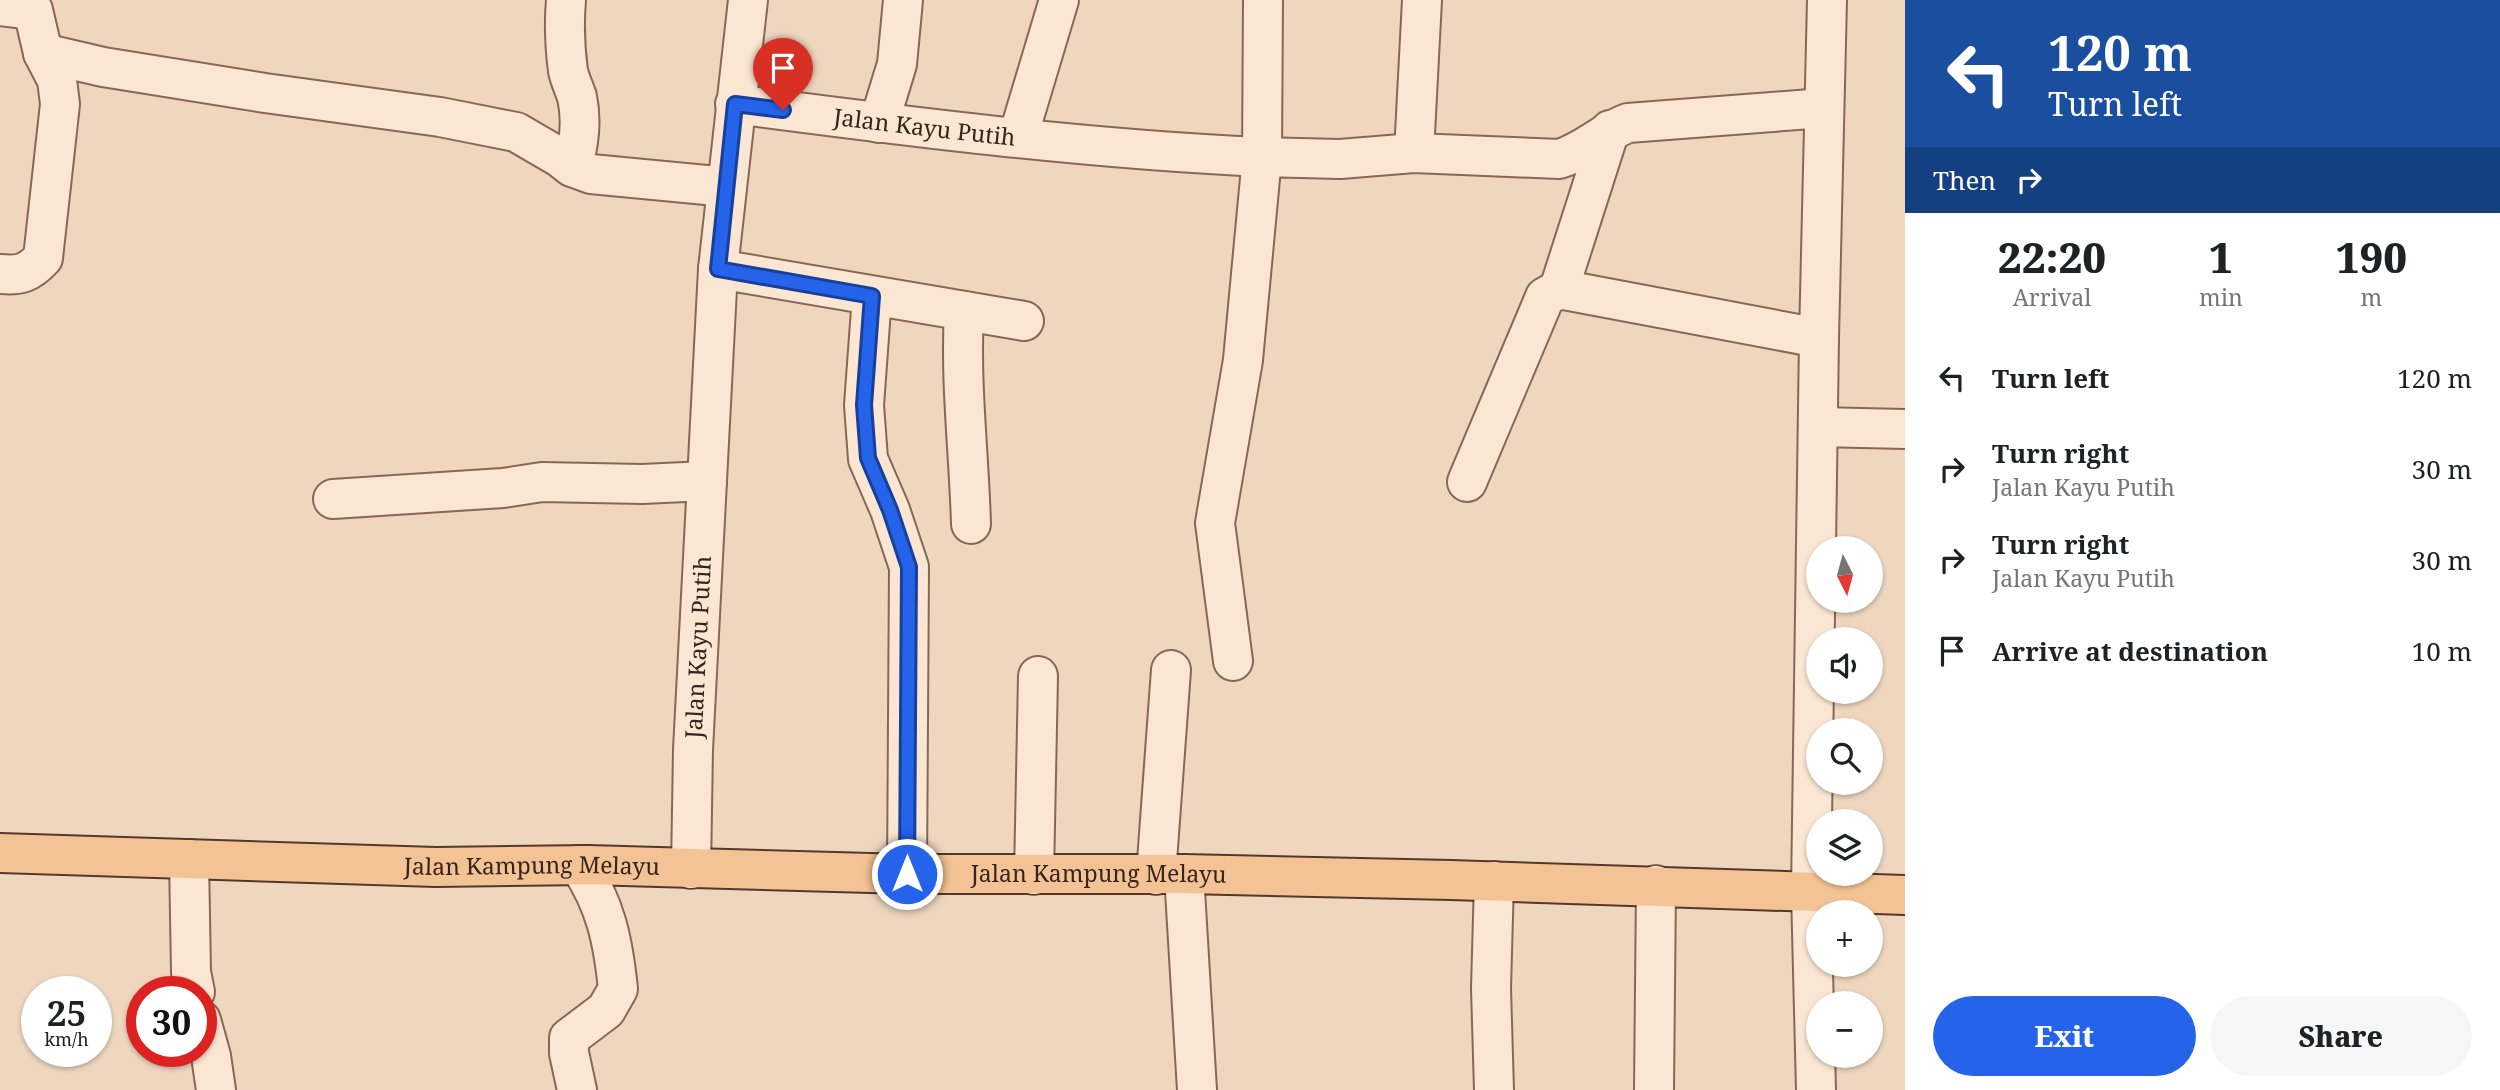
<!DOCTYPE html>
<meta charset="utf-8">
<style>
:root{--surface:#fff;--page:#f6f6f6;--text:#202124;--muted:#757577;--accent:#2563eb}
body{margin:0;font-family:"Noto Serif",serif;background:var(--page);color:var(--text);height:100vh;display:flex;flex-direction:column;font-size:26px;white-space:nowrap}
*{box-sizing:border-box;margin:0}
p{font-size:23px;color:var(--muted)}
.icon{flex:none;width:38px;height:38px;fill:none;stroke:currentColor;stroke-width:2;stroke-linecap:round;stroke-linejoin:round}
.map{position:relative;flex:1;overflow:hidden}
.drawer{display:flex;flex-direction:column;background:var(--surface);width:595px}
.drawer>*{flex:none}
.hud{background:#1a4fa0;color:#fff;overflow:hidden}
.needle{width:46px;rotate:174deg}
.fabs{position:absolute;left:1806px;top:536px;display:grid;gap:14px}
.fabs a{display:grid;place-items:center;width:77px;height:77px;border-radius:50%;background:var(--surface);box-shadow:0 2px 5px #0004;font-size:35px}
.speed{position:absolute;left:21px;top:976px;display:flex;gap:14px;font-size:35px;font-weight:700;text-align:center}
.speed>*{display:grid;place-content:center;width:91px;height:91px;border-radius:50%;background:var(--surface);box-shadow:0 2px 5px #0004;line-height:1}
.speed small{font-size:18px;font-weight:400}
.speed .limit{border:10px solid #d22;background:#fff;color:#111}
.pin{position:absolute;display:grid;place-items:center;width:60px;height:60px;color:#fff;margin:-72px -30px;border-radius:50% 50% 50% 0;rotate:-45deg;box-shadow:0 0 7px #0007}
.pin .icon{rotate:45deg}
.me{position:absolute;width:77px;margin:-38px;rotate:0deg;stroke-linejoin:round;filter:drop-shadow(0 0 5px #0008)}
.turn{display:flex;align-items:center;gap:24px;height:147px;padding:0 28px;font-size:32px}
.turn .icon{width:91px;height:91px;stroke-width:2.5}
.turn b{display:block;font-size:49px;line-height:60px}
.then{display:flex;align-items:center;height:66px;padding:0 28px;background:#0003;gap:14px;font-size:26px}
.eta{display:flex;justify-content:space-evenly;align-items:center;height:119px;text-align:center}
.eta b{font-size:42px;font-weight:800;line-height:49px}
.cta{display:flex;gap:14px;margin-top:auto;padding:14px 28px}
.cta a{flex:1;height:80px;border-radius:42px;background:var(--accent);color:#fff;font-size:28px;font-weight:800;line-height:80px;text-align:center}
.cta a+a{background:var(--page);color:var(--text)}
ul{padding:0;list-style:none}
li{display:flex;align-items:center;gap:21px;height:91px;padding:0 28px}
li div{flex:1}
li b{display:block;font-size:26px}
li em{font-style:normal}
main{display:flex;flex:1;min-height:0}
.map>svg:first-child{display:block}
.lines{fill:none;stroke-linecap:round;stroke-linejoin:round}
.minor-casing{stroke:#886757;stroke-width:42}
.major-casing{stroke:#55372b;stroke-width:42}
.minor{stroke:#fae6d2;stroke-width:38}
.major{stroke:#f4c395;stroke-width:38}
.route-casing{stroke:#184099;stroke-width:18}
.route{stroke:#2563eb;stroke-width:12}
.labels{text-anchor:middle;stroke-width:5;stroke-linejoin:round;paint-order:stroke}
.street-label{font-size:23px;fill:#37241c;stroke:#f6e3ce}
</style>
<main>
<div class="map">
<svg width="1905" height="1090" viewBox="0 0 1905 1090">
<rect width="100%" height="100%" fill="#efd7bf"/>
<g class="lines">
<defs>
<g id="minor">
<path d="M566 0C564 23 565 48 568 71 570 80 574 88 577 97 582 120 579 146 572 167"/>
<path d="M0 6 33 10 43 53 57 80 60 104 43 258C29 273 20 276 0 274"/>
<polyline points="43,53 103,67 265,93 440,117 516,132 559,157 572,167 591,174 727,187"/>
<path id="s1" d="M735 104C910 127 1086 149 1262 157L1263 0"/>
<polyline points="879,123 897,64 903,0"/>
<polyline points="1018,137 1059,0"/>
<polyline points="1414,153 1422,0"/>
<polyline points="718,269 1024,321"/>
<polyline points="1559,289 1610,130"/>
<polyline points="872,296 864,405 868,459 890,510 909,567 907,874"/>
<path d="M964 311C960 383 969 453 971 524"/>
<polyline points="1818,427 1905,429"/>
<polyline points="1467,482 1545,297 1559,289 1819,338"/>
<polyline points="333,499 503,488 542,482 642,484 707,481"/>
<path d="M1233 661 1215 523 1243 360 1262 157 1340 159 1414 153 1559 159C1584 152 1603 132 1628 123L1824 108"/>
<polyline points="189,859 191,972 195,992"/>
<path id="s2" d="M691 869 693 750 718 269 748 0"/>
<polyline points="1184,874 1197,1090"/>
<polyline points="1034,875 1038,676"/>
<polyline points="1156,875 1171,670"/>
<polyline points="1494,881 1491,988 1494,1090"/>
<polyline points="201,1020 211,1056 216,1090"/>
<path d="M577 1090 569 1053V1038L606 1010 618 989C613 941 606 905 579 865"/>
<polyline points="1654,1090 1656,885"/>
<polyline points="1816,1090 1811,891 1819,338 1827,0"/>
</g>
<g id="major">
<path id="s3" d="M0 853 436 867 588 865 907 874H1184L1451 880 1905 895"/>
</g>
</defs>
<use href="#minor" class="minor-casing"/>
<use href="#major" class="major-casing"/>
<use href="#minor" class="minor"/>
<use href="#major" class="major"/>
</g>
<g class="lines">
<defs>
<polyline id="route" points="783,110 735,104 718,269 872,296 864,405 868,458 890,510 909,567 907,874"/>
</defs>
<use href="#route" class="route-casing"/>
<use href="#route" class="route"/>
</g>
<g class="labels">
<g class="street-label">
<text dy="8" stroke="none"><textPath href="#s1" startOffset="191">Jalan Kayu Putih</textPath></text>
<text dy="8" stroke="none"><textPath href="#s2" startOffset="222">Jalan Kayu Putih</textPath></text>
<text dy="8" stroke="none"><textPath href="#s3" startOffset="532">Jalan Kampung Melayu</textPath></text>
<text dy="8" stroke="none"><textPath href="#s3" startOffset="1099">Jalan Kampung Melayu</textPath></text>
</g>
</g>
</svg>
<div class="fabs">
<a><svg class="needle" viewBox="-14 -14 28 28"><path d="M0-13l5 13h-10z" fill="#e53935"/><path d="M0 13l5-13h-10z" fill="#757577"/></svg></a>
<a><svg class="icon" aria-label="sound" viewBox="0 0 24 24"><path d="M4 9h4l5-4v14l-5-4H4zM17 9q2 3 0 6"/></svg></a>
<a><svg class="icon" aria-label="search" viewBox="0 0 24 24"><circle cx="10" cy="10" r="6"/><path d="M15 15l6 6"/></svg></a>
<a><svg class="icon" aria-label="layers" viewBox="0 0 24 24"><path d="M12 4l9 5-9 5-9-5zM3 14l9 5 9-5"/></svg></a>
<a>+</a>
<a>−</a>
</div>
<div class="speed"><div>25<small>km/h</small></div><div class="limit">30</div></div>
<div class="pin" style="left:783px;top:110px;background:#d93025"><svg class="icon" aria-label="arrive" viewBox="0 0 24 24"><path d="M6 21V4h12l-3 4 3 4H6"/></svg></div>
<svg class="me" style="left:907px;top:874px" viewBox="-20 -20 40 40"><circle r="17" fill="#2563eb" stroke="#fff" stroke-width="3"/><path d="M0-11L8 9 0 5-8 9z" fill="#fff"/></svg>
</div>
<section class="drawer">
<div class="hud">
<div class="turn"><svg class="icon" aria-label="left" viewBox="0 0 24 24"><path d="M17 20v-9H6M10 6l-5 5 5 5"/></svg><div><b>120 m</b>Turn left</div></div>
<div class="then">Then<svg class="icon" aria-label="right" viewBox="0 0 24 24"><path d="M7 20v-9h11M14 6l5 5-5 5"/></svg></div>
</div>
<div class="eta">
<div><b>22:20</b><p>Arrival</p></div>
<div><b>1</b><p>min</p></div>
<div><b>190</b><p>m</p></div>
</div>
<ul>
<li><svg class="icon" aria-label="left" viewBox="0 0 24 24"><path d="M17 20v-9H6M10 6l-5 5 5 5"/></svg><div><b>Turn left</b></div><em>120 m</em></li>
<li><svg class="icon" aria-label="right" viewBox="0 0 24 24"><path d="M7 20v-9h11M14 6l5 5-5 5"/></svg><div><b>Turn right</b><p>Jalan Kayu Putih</p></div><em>30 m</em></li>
<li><svg class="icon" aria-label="right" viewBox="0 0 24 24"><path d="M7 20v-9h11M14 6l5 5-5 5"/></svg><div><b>Turn right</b><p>Jalan Kayu Putih</p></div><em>30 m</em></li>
<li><svg class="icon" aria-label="arrive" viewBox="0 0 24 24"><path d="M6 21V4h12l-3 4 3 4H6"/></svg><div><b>Arrive at destination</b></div><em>10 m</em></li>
</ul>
<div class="cta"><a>Exit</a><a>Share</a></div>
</section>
</main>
